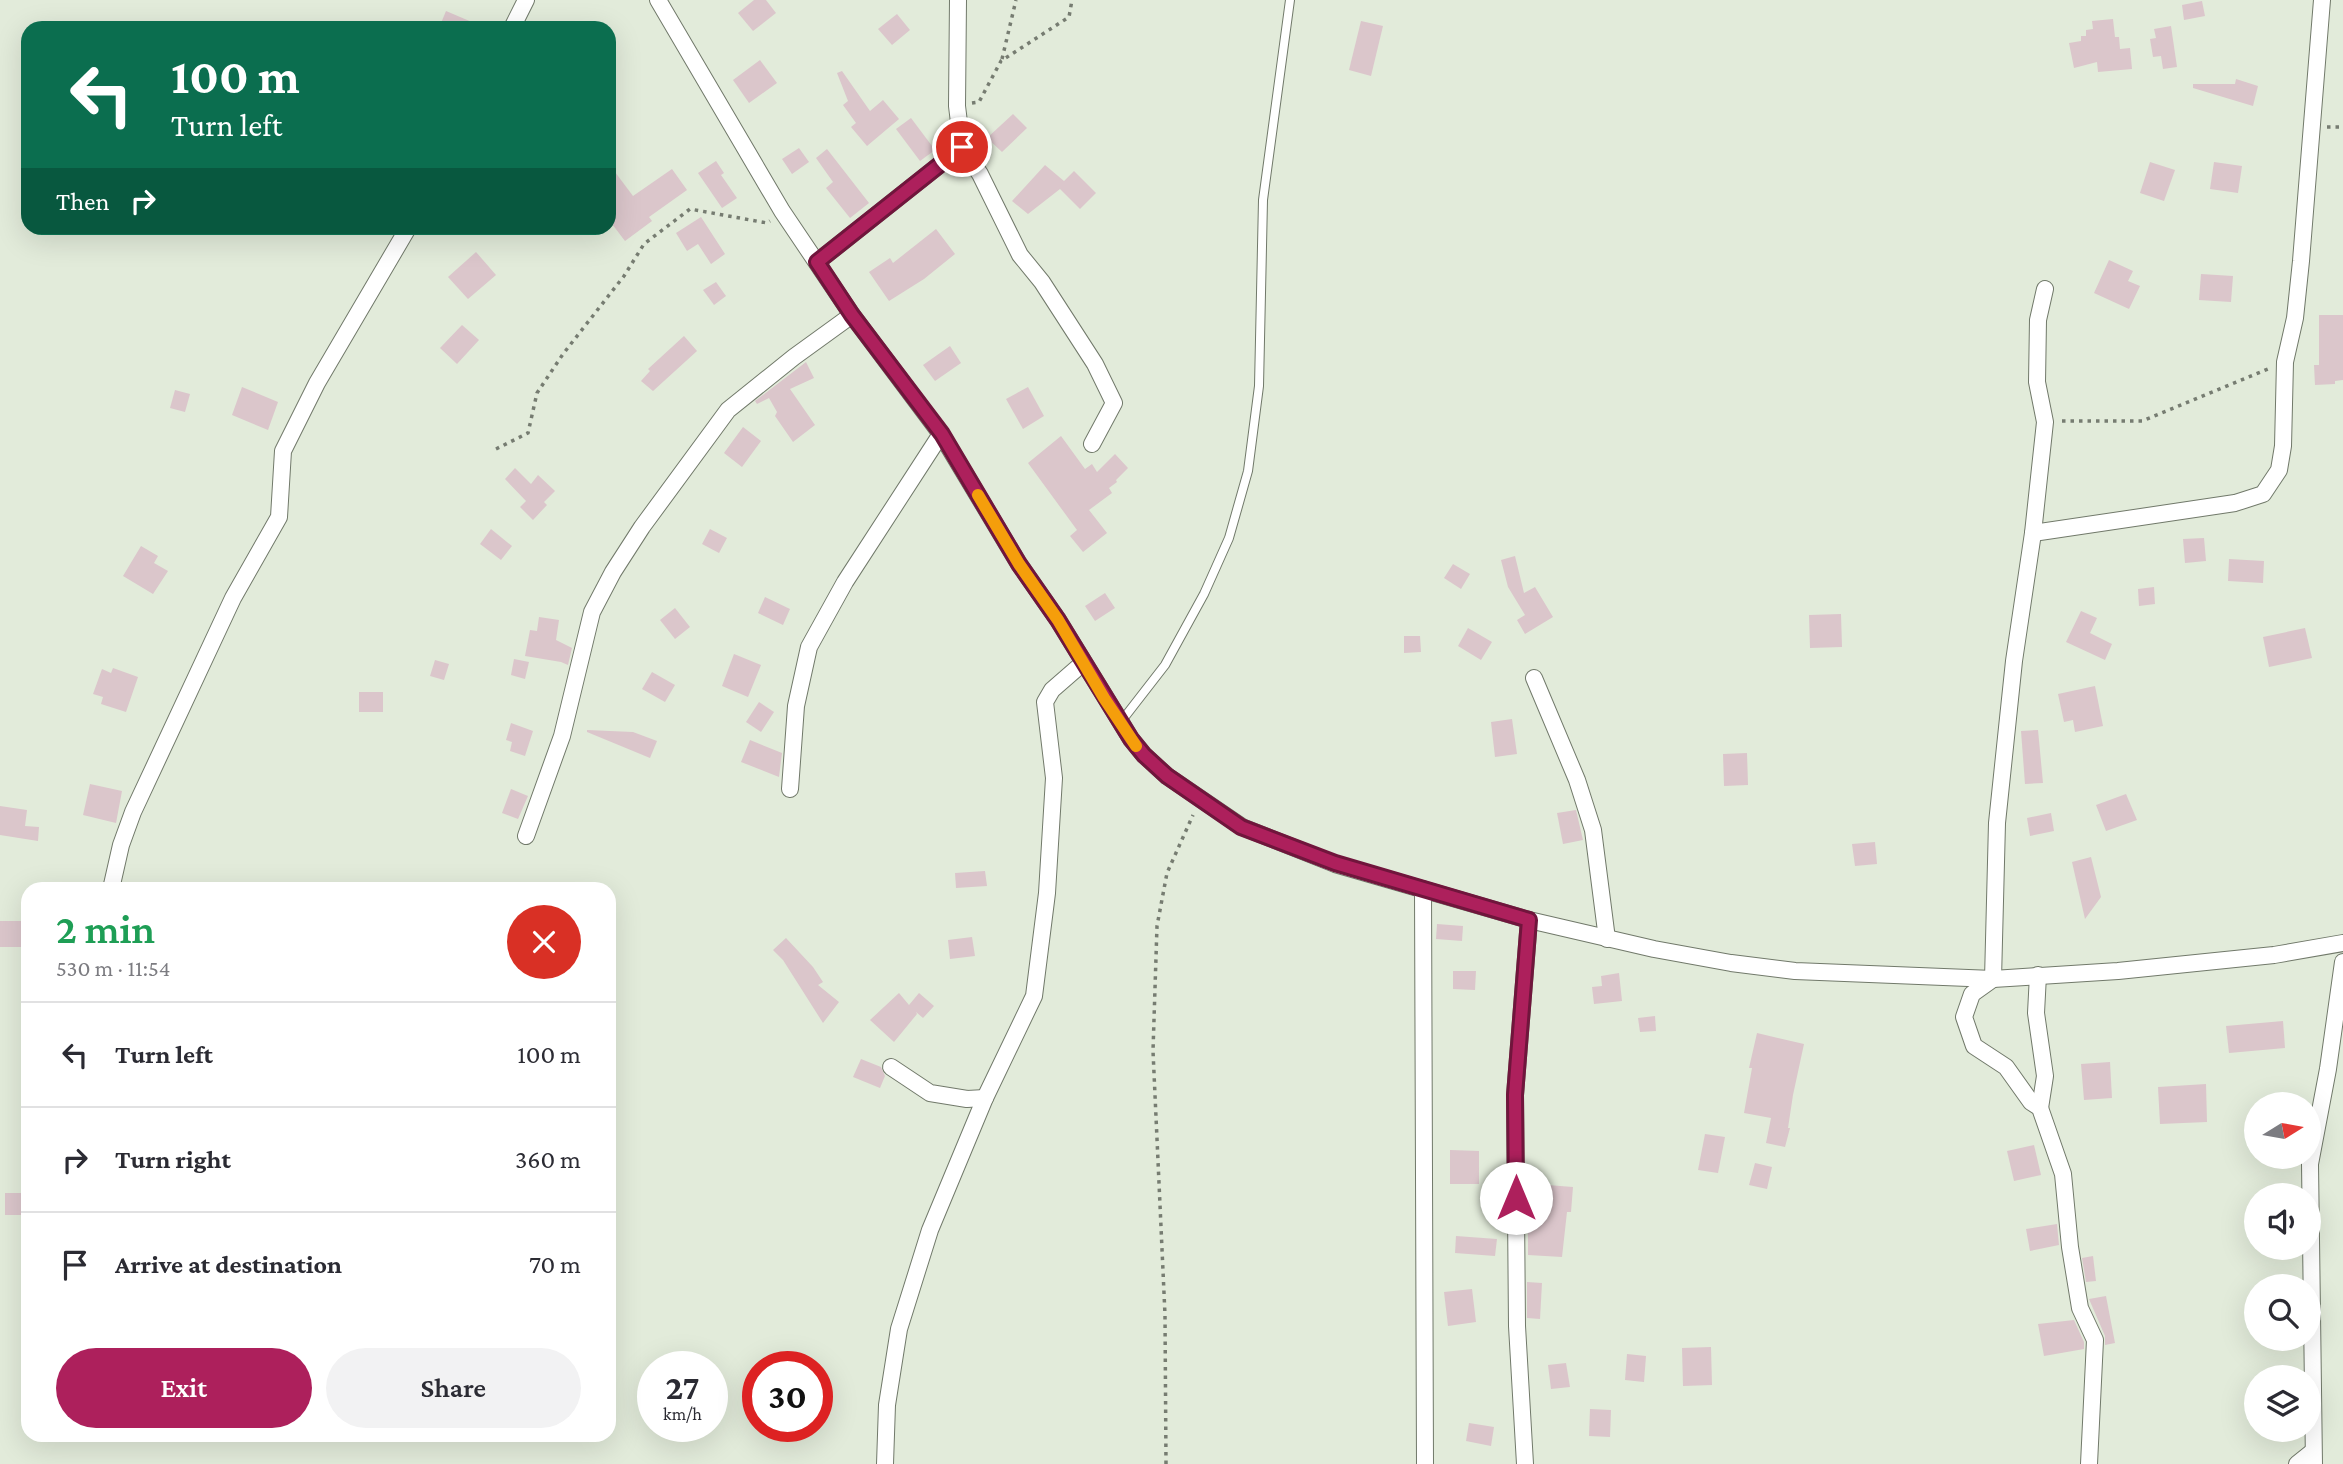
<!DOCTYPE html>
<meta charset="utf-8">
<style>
:root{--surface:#fff;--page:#f2f2f3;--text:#2b2b33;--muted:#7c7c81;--line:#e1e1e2;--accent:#ad205c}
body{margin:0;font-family:"Crimson Pro",serif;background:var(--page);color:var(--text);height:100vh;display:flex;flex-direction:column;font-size:26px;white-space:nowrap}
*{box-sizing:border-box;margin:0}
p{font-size:23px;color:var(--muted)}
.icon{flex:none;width:38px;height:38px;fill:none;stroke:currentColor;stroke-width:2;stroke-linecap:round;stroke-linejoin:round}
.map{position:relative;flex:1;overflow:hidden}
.sheet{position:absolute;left:21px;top:882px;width:595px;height:560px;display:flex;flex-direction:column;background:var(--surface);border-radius:21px;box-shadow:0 7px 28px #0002}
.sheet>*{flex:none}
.hud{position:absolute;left:21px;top:21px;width:595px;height:214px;border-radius:21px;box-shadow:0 7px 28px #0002;background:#0b6e4f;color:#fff;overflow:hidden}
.needle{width:46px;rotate:79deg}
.controls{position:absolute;left:2244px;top:1092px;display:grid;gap:14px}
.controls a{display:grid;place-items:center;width:77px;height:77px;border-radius:50%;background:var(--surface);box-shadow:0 7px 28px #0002;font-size:35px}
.speed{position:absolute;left:637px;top:1351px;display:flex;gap:14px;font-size:35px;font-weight:700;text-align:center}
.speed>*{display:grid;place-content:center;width:91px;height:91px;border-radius:50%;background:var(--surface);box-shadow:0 7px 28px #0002;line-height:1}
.speed small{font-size:18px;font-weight:400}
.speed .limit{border:10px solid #d22;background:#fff;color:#111}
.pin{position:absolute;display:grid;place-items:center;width:60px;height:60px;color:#fff;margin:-30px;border:4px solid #fff;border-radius:50%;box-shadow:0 2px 7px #0007}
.me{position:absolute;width:77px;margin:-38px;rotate:0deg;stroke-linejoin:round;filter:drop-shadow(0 0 5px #0008)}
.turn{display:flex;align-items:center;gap:24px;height:147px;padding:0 35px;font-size:32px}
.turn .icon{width:91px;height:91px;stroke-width:2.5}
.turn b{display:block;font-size:49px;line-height:60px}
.then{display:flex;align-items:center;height:66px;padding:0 35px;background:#0003;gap:14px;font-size:26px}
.round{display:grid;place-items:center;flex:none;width:74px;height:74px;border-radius:37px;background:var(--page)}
.headline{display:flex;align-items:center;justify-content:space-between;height:119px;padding:0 35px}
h1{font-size:42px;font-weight:600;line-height:52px;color:#1e9e55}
.action{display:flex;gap:14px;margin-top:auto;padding:14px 35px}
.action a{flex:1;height:80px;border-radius:42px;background:var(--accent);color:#fff;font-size:28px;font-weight:600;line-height:80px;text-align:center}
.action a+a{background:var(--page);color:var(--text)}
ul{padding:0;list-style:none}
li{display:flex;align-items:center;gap:21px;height:105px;padding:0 35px;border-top:2px solid var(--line)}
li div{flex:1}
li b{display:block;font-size:26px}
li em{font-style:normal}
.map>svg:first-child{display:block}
.building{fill:#dbc6cb}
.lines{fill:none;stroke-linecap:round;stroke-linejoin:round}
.service-casing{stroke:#71796a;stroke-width:10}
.minor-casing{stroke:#71796a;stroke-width:18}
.path{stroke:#767c71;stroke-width:3.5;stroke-dasharray:3.5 5;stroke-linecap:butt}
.service{stroke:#fff;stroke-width:8}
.minor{stroke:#fff;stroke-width:16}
.route-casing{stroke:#70153c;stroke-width:18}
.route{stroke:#ad205c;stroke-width:12}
.slow{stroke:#f59e0b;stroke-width:12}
</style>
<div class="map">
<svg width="2343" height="1464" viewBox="0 0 2343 1464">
<rect width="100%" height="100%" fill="#e2ebda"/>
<g class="building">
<polygon points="754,0 766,0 776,13 753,31 738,13"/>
<polygon points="2202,1 2205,16 2184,20 2182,5"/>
<polygon points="446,11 486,28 439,28"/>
<polygon points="897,14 910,30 892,45 878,29"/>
<polygon points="2113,19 2115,37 2119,37 2120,49 2130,48 2132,69 2098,72 2097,62 2074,68 2069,43 2081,41 2081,36 2086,36 2086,30 2093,29 2092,21"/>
<polygon points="1361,21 1383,26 1371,76 1349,70"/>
<polygon points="2171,26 2177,67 2163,69 2161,56 2153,57 2150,39 2156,38 2154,29"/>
<polygon points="760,60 777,83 749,103 733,80"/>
<polygon points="842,71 870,111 883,100 899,119 867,146 851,127 856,123 843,105 848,101 837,73"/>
<polygon points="2236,79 2258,86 2253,106 2193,88 2193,84 2235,84"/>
<polygon points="1013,114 1027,128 1002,152 987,138"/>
<polygon points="911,118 935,150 920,161 896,129"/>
<polygon points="799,148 809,162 792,174 782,159"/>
<polygon points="827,149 869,203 850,218 826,188 833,182 816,158"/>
<polygon points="716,161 724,173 721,175 737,198 722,208 698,173"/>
<polygon points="2150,162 2175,170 2164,201 2140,193"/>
<polygon points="2214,162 2242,166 2238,193 2210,189"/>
<polygon points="609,164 633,196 672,169 687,190 649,217 652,221 625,241 609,220"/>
<polygon points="1045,165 1064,181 1074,171 1096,193 1080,209 1060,189 1028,214 1012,201"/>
<polygon points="701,217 725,254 711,264 698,244 687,251 676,233"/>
<polygon points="936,229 955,254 924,279 889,301 869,272 890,258 893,263"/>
<polygon points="476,252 496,275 468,299 448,277"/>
<polygon points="2109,260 2133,271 2128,281 2140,286 2129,309 2094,293"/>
<polygon points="2201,274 2233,276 2231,302 2199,300"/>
<polygon points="716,282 726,296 714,305 703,290"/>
<polygon points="2319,315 2343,315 2343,380 2335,381 2335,384 2315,385 2314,365 2319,365"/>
<polygon points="462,325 479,340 457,364 440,348"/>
<polygon points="684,336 697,351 653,391 641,381 650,371 648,369"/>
<polygon points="950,346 961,363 935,381 923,365"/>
<polygon points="806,362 814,378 790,389 815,425 793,442 775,416 777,412 769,398 757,404 755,401"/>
<polygon points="242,387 278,402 268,430 232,415"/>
<polygon points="1028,387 1044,416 1023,429 1006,399"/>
<polygon points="175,390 190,394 185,412 170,408"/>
<polygon points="743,427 761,441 742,467 724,453"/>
<polygon points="1061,436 1085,469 1092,464 1097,472 1115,454 1128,468 1116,480 1117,482 1109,488 1112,493 1089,510 1107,533 1083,552 1070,536 1077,530 1028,463"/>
<polygon points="515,468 531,484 538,475 555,491 544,502 547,505 533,520 520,507 526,501 505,479"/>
<polygon points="491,529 512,546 501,560 480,544"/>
<polygon points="710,529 727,538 719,553 702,544"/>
<polygon points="2204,538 2206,561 2185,563 2183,539"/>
<polygon points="141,546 158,556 154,563 168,571 153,594 123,576"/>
<polygon points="1515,556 1524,593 1535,587 1553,617 1525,634 1517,620 1525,615 1508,587 1501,560"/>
<polygon points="2229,559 2264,561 2263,583 2228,581"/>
<polygon points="1453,564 1470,574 1461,589 1444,578"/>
<polygon points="2154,587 2155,604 2139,606 2138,589"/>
<polygon points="1105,593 1115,608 1095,621 1085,606"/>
<polygon points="765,597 790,609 783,625 758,613"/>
<polygon points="675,608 690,627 675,639 660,620"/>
<polygon points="2081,611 2097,618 2090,633 2112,644 2105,660 2066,642"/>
<polygon points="1841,614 1842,647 1810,648 1809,615"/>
<polygon points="539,617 559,620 556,640 572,648 568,665 561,662 525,656 530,630 537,631"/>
<polygon points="1468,628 1492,642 1481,660 1458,646"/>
<polygon points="2305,628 2312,658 2269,667 2263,637"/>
<polygon points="1404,636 1420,636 1421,652 1404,653"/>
<polygon points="734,654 761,665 748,697 722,686"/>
<polygon points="514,659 529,662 525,679 511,675"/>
<polygon points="435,660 449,664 444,680 430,676"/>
<polygon points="113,668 138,677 126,712 101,704 103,697 93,694 102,669 111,673"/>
<polygon points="652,672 675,685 665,702 642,689"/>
<polygon points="2095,686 2103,726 2075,732 2073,720 2064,722 2058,694"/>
<rect x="359" y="692" width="24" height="20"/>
<polygon points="759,702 774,712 761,732 746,722"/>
<polygon points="1512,719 1517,754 1495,757 1491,722"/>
<polygon points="511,723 533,731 525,756 510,751 512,742 506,740"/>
<polygon points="587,730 633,732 657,741 650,758 587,732"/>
<polygon points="2038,730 2043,783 2025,784 2021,731"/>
<polygon points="750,740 782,753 779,777 741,762"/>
<polygon points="1747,753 1748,785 1724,786 1723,754"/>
<polygon points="90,784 122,791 116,823 83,815"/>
<polygon points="511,789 528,796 518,819 502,813"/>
<polygon points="2126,794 2137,820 2106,831 2096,805"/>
<polygon points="0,806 27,810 25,826 39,827 38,841 0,835"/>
<polygon points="1576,810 1583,840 1563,844 1557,813"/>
<polygon points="2051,813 2054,831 2030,836 2027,818"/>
<polygon points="1875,842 1877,864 1855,866 1852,844"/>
<polygon points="2091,857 2101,897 2085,919 2072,862"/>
<polygon points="985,871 987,886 956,888 955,873"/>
<polygon points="0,921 24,921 25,947 0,947"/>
<polygon points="1437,924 1463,926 1462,941 1436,939"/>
<polygon points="972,937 975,956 950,959 948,940"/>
<polygon points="786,938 813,967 823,982 818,985 839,1002 823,1023 783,960 773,950"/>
<polygon points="1453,971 1476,971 1475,990 1453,989"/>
<polygon points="1619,973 1622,1001 1594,1004 1592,987 1602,986 1601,976"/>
<polygon points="899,993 909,1005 919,993 934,1006 923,1018 916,1012 917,1014 894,1042 870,1020"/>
<polygon points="1655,1016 1656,1031 1640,1032 1638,1018"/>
<polygon points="2283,1021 2285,1048 2229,1053 2226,1026"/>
<polygon points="1757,1033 1804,1044 1793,1095 1788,1128 1790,1128 1785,1147 1766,1143 1771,1118 1744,1113 1752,1068 1749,1068"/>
<polygon points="861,1059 881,1067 885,1076 880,1088 853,1077"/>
<polygon points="2110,1062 2112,1098 2084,1100 2081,1064"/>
<polygon points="2206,1084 2207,1122 2160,1124 2158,1087"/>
<polygon points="1705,1134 1725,1137 1718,1173 1698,1170"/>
<polygon points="2034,1145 2041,1175 2014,1181 2007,1151"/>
<polygon points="1450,1150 1479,1151 1479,1184 1450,1184"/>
<polygon points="1755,1163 1772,1167 1767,1189 1749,1185"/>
<polygon points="1535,1184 1573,1187 1571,1212 1567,1212 1562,1257 1528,1255 1528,1227 1530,1227"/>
<rect x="5" y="1193" width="23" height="22"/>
<polygon points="2057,1224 2059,1245 2030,1251 2026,1229"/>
<polygon points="1456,1236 1497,1239 1495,1256 1455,1253"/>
<polygon points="2093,1256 2096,1281 2086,1282 2082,1258"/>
<polygon points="1527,1282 1542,1283 1540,1319 1527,1318"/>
<polygon points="1472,1289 1476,1322 1448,1326 1444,1292"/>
<polygon points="2106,1296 2115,1343 2105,1345 2105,1336 2089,1299"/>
<polygon points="2074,1320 2084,1342 2084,1349 2044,1356 2038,1324"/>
<polygon points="1711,1347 1712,1385 1683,1386 1682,1348"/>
<polygon points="1627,1354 1646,1356 1644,1382 1625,1380"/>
<polygon points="1566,1363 1570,1387 1551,1389 1548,1365"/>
<polygon points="1590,1409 1611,1410 1610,1437 1589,1436"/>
<polygon points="1469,1423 1494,1427 1491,1446 1466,1441"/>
</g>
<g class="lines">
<defs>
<polyline id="service" points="1120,723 1165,665 1204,594 1229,538 1248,471 1259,386 1263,200 1290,0"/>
<g id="minor">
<polyline points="658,0 782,211 852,315 941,434 1019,564 1058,620 1131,739 1144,755 1167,776 1242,827 1335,864 1529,920 1654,949 1731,963 1795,971 1993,979 2118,971 2274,955 2343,943"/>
<polyline points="512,28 526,0"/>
<polyline points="962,147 980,174 1020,255 1042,282 1095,364 1114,403 1092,444"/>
<polyline points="817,262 962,147 957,106 958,0"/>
<polyline points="2045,289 2038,320 2037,382 2045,422 2033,533 2014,661 1997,823 1993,979 1972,994 1964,1017 1974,1046 2006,1067 2031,1102 2040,1108 2063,1174 2070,1247 2080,1308 2095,1340 2089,1464"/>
<polyline points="2033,533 2235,503 2263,494 2279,470 2283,446 2285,362 2295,318 2301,261 2322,0"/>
<polyline points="1534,678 1577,780 1593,830 1607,939"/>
<polyline points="790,789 796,706 809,647 845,582 941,434"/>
<polyline points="526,836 562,736 592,612 613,572 642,527 728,410 794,357 852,315"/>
<polyline points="111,889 121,845 133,812 233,598 279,517 283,451 317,383 408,228"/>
<polyline points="1423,889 1425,1464"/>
<polyline points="2038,975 2036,1013 2045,1076 2040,1108"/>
<polyline points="891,1067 930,1093 967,1099 985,1098"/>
<polyline points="885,1464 887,1405 899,1329 930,1230 985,1098 1034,996 1047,893 1054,778 1045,702 1052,690 1083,663"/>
<polyline points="1525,1464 1517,1326 1515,1095 1529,920"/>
<polyline points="2297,1464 2312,1452"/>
<polyline points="2314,1464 2310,1164 2328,1069 2343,962"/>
</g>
</defs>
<use href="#service" class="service-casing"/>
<use href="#minor" class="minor-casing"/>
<g class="path">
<polyline points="1002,59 1016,0"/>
<polyline points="972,103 979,102 1001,61 1069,17 1072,0"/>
<polyline points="2327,127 2343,127"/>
<polyline points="2062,421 2142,421 2268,369"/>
<polyline points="496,449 528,433 537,393 563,354 624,276 644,244 690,209 767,223 770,221"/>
<polyline points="1166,1464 1165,1315 1153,1051 1157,926 1167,873 1193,815"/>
</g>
<use href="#service" class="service"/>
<use href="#minor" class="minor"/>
</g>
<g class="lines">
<defs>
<polyline id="route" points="962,147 817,262 852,315 942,434 1019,564 1058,620 1131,739 1144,755 1167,776 1241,827 1335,863 1529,920 1515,1095 1516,1198"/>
</defs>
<use href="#route" class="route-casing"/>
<use href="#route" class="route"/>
<polyline class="slow" points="978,495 1019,564 1058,620 1104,698 1136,746"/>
</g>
</svg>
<div class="controls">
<a><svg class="needle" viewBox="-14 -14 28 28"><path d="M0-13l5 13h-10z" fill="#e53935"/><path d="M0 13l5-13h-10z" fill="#7c7c81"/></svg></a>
<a><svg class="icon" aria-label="sound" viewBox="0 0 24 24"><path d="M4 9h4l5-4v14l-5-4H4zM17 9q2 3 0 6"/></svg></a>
<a><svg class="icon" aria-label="search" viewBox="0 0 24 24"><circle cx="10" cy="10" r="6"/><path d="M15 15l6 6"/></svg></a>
<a><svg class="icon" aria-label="layers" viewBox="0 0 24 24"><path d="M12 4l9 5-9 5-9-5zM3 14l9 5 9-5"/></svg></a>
</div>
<div class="speed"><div>27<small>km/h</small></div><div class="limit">30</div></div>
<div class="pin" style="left:962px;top:147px;background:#d93025"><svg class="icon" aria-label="arrive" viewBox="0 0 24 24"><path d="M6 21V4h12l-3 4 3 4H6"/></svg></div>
<svg class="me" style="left:1516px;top:1198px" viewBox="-20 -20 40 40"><circle r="19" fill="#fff"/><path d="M0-13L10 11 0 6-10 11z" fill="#ad205c"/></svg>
<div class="hud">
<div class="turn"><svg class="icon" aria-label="left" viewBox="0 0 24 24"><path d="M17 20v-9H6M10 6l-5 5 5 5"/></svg><div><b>100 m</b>Turn left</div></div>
<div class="then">Then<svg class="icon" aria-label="right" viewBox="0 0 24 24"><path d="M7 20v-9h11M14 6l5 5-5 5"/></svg></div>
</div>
<section class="sheet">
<div class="headline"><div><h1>2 min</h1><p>530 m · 11:54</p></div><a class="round" style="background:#d93025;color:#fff"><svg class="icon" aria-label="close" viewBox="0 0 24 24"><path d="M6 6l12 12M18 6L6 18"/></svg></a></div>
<ul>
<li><svg class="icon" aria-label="left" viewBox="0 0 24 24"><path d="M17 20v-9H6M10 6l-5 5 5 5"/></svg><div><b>Turn left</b></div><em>100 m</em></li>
<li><svg class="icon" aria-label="right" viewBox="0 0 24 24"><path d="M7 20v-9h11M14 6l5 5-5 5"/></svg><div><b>Turn right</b></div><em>360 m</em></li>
<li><svg class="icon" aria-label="arrive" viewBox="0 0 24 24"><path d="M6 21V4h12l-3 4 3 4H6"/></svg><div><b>Arrive at destination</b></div><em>70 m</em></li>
</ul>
<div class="action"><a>Exit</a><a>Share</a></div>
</section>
</div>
